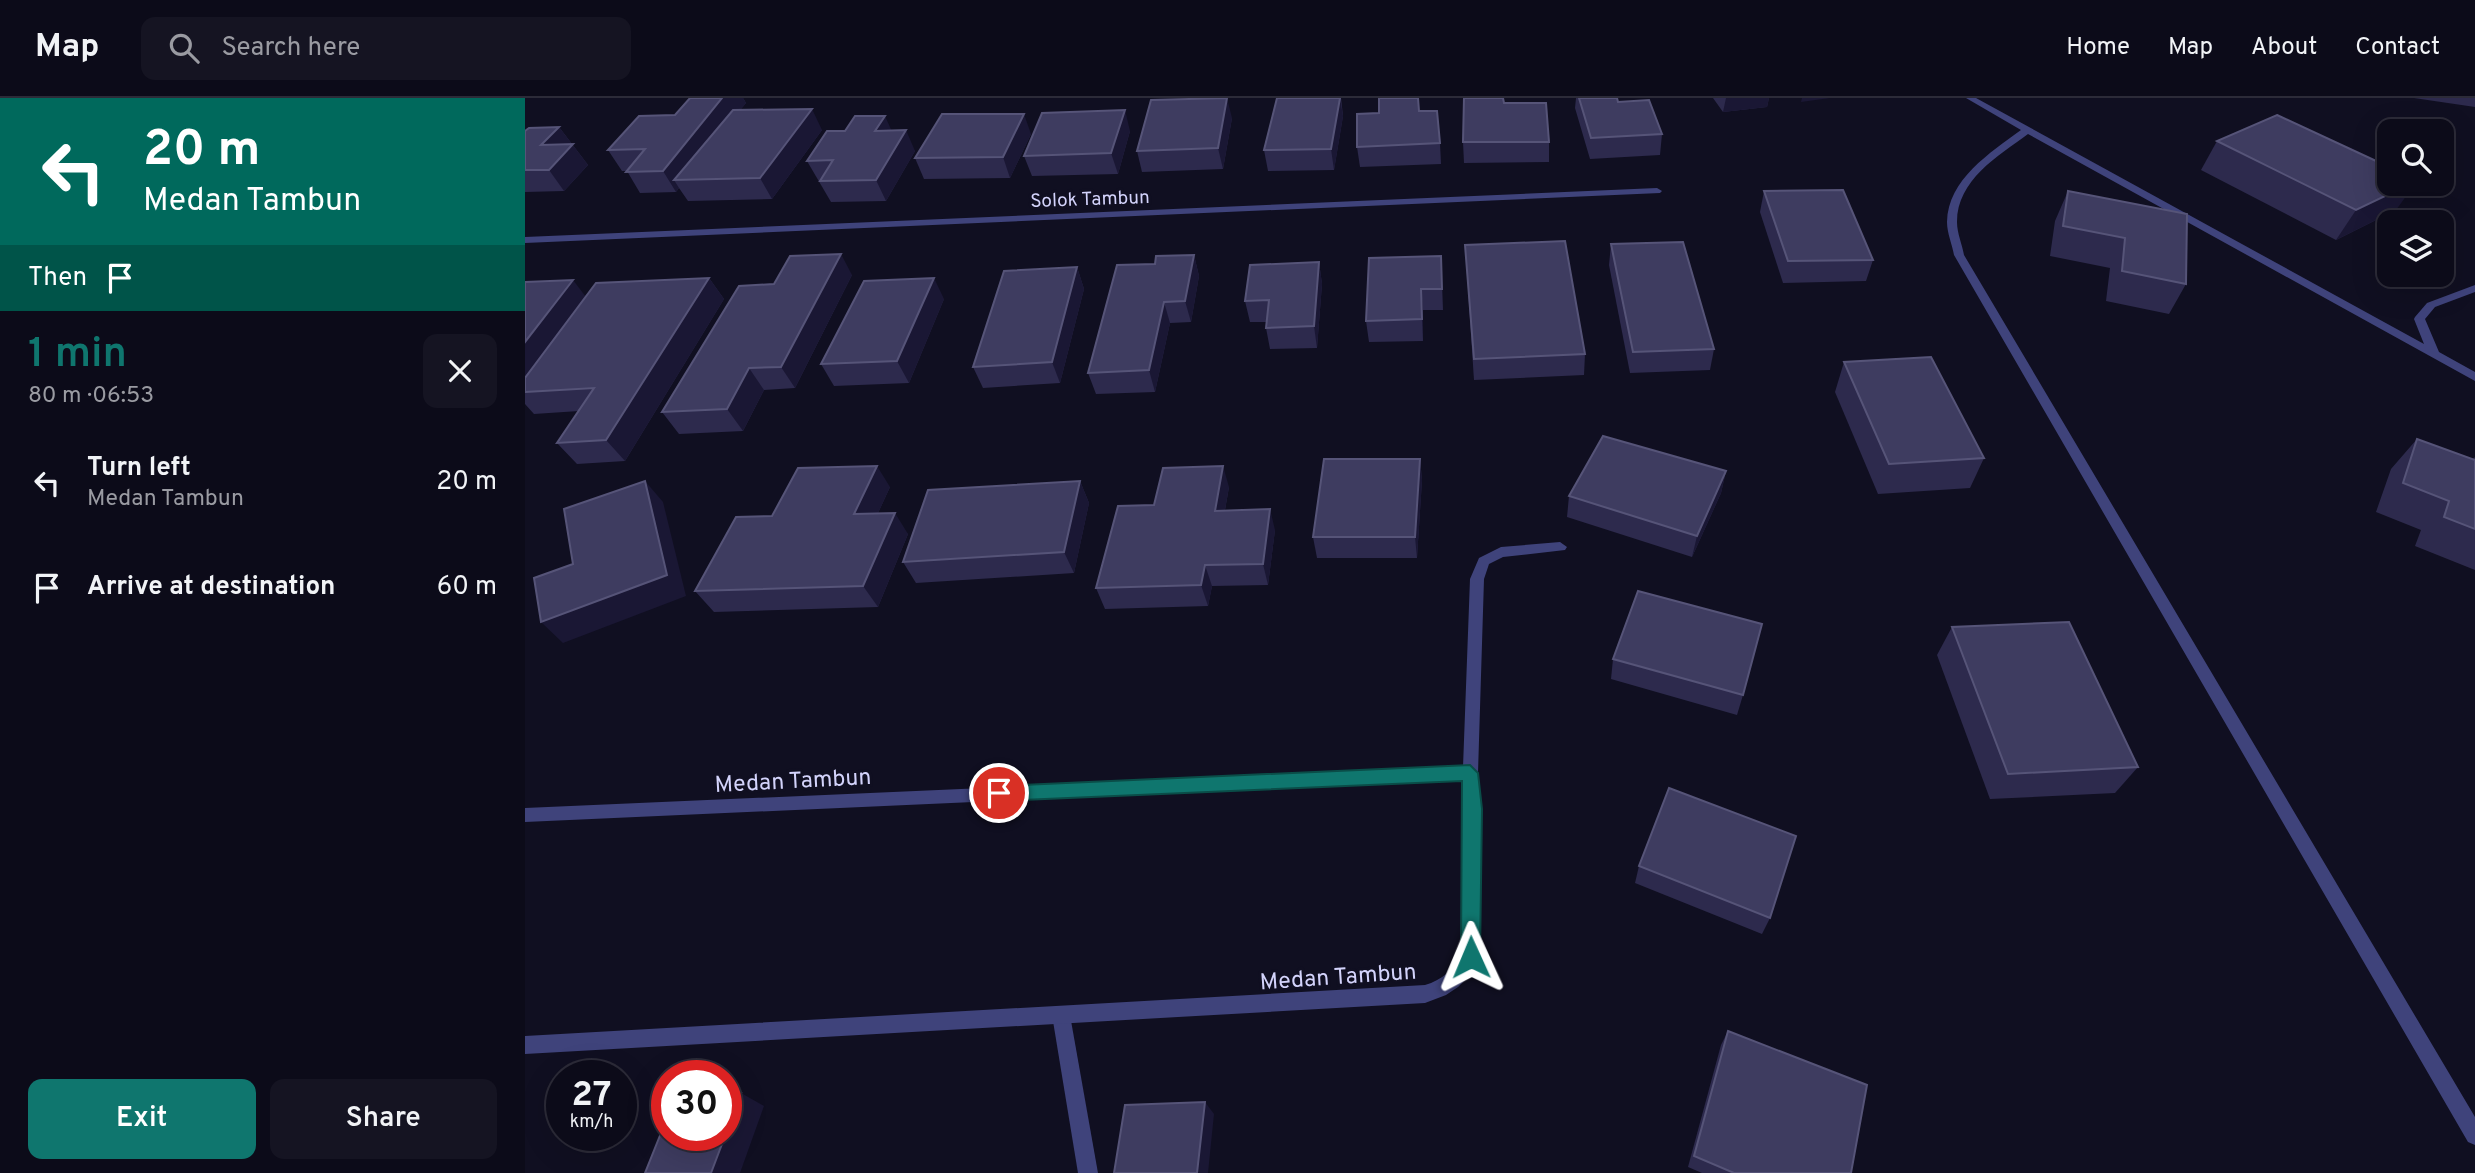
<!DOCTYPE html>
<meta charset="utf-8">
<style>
:root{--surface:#0c0b19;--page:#151422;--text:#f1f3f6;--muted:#9a9ba2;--line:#2c2b38;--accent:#0f766e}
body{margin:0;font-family:Overpass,sans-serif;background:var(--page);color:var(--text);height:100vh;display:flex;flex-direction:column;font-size:26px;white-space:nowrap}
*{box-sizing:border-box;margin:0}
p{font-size:23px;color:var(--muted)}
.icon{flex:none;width:38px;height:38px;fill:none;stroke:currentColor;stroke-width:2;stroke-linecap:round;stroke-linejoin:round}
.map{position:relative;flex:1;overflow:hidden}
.drawer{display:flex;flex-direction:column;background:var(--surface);width:525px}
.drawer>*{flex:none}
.top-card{background:#00695c;color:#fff;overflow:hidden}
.fabs{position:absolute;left:1852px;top:21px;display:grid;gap:14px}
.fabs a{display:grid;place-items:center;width:77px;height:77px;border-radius:14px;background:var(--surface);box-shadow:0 7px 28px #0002,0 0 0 2px var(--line);font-size:35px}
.speed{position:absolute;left:21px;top:962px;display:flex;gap:14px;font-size:35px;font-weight:700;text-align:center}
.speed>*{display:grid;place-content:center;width:91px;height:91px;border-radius:50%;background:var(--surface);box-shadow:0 7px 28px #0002,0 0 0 2px var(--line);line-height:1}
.speed small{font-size:18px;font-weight:400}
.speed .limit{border:10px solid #d22;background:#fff;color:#111}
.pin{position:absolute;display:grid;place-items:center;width:60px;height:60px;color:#fff;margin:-30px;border:4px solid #fff;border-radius:50%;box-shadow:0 2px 7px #0007}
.me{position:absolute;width:77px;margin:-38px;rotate:359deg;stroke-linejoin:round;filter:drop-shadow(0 0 5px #0008)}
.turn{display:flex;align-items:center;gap:24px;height:147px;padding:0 28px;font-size:32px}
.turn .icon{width:91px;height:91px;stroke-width:2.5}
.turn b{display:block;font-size:49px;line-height:60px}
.then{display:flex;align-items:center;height:66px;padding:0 28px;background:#0003;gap:14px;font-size:26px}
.round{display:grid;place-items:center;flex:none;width:74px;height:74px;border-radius:14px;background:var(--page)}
.summary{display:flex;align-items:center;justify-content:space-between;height:119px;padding:0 28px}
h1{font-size:42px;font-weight:600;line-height:52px;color:var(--accent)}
.cta{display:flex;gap:14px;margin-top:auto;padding:14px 28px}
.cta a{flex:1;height:80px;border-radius:14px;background:var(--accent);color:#fff;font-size:28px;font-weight:600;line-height:80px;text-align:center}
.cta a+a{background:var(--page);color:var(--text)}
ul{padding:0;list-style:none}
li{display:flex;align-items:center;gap:21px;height:105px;padding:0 28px}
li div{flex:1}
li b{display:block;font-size:26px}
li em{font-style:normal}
header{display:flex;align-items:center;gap:42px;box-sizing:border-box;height:98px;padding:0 35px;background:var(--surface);border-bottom:2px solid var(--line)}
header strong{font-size:33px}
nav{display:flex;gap:38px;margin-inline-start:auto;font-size:24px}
.search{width:490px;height:63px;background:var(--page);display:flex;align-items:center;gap:18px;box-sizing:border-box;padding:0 24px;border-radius:14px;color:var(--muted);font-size:26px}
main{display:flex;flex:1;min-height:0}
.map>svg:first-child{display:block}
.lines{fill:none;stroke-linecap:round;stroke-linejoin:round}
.service{fill:#3f437b;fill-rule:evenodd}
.minor{fill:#3f437b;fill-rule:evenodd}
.wall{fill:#2d2a4d}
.shaded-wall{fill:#1a1734}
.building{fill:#3e3c60;stroke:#565478;stroke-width:2}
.route{fill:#0f766e;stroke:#0a4d48;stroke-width:2}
.labels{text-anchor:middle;stroke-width:6;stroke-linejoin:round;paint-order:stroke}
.far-street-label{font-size:19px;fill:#d3d3fb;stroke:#100f21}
.street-label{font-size:23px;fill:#d3d3fb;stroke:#100f21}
</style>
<header>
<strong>Map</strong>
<div class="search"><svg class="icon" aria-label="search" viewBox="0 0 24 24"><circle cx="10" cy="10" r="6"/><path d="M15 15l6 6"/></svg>Search here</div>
<nav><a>Home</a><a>Map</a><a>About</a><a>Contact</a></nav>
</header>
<main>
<section class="drawer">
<div class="top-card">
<div class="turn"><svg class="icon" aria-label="left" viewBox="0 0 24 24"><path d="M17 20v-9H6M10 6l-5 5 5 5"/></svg><div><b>20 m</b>Medan Tambun</div></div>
<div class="then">Then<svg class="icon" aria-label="arrive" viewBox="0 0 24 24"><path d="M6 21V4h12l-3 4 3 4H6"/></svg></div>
</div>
<div class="summary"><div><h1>1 min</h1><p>80 m · 06:53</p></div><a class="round"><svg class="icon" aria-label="close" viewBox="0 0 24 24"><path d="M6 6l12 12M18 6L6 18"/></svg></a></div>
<ul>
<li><svg class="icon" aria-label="left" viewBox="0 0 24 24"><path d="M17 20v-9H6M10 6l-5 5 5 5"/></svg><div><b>Turn left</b><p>Medan Tambun</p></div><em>20 m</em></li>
<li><svg class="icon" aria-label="arrive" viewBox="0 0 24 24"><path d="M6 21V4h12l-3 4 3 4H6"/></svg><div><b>Arrive at destination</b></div><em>60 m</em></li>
</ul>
<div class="cta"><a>Exit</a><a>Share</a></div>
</section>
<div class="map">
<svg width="1950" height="1075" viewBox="0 0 1950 1075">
<rect width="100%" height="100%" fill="#100f21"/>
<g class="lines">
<g class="service">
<path d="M1441 0H1451L1899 246 1889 221 1890 219 1902 205 1950 187V194L1910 209 1900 221 1914 254 1950 274V283L1503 36C1473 58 1432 82 1432 124 1432 135 1437 146 1439 157L1950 1019V1047L1943 1044 1429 157C1427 146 1422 135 1422 124 1423 81 1465 55 1496 32Z"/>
<polygon points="536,908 542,911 545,917 573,1075 553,1075 527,917 530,911"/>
</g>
<g class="minor">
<polygon points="1132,90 1137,93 1135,95 0,145 0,139"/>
<path d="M1035 444 1042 449 1040 452 978 459 964 466 959 481 953 675 956 711 955 859 943 879 933 889 921 897 900 905 0 956V938L900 887C917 882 928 872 937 857L940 711 938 682 0 724V710L938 669 945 481 954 460 976 449Z"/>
</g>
</g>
<g class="wall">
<polygon points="165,0 218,0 221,5 215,12 297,32 247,101 163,103 154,90 151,94 115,95 102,73 97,73 83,52 150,17"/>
<polygon points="752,0 816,0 818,18 809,72 743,73 739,52"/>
<polygon points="1051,0 1092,0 1093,4 1137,36 1135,57 1065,61 1050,10"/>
<polygon points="1188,0 1244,0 1242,9 1198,14"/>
<polygon points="1889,0 1950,0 1950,9"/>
<polygon points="979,5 1024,44 1024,64 939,65 938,44"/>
<polygon points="707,20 698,71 617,74 612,53"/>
<polygon points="34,29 63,67 39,93 0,94 0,33"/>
<polygon points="367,33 390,53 361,103 306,104 282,63"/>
<polygon points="605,33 593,76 507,78 499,58"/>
<polygon points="506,36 485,80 399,81 390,60"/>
<polygon points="1692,43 1871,112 1811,142 1676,72"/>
<polygon points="915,45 916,66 835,69 832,49"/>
<polygon points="1239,93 1348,162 1341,183 1258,185 1235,114"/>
<polygon points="1543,93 1661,186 1644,216 1581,203 1585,170 1525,158 1530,123"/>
<polygon points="1086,146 1189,251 1185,272 1105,275 1084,167"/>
<polygon points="940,147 1060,256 1059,277 949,282"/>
<polygon points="669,157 674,178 666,224 645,225 630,294 571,296 563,275 630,166"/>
<polygon points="916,158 918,212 898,212 898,243 844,244 841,223"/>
<polygon points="794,164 797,186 792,250 745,251 741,230 742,224 725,224 720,203"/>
<polygon points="552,169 559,191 535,285 458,290 448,269"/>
<polygon points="327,177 270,290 239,292 218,333 154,336 137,314 249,186"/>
<polygon points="184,180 199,201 100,363 52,366 32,345 54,313 9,316 0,306 0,294 61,199"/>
<polygon points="419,201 384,285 309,288 296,266"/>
<polygon points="1319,264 1459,360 1445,390 1353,396 1310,294"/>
<polygon points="1892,341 1948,361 1950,359 1950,472 1890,448 1896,432 1851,414 1866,371"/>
<polygon points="895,361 897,382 892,460 792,460 788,439"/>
<polygon points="1201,373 1196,395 1167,459 1042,419 1044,398"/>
<polygon points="555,383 564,405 549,475 391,485 378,464"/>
<polygon points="365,389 353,415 383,436 353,509 189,514 170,493 247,418"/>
<polygon points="704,389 700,412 750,432 743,487 687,488 683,508 580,511 571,490 629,407"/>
<polygon points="1427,529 1613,669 1590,695 1465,701 1412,557"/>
<polygon points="1088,561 1218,597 1212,617 1086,581"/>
<polygon points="1114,768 1245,820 1237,836 1110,785"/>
<polygon points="1203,933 1326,1075 1177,1075 1163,1069 1196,947"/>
</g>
<g class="shaded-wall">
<polygon points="197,0 218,0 221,5 161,82 149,82 154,90 151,94 138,73"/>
<polygon points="702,0 707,20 698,71 693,50"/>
<polygon points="815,0 818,18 809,72 806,51"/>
<polygon points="1201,0 1244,0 1242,9 1198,14"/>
<polygon points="1277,0 1305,0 1276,4"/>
<polygon points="287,11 297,32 247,101 235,80"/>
<polygon points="600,12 605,33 593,76 586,55"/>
<polygon points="499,16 506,36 485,80 478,59"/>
<polygon points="360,18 369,38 350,33"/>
<polygon points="34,29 63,67 39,93 24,72 16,47"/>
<polygon points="381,32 390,53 361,103 351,82"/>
<polygon points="1885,86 1890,86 1871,112 1811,142 1831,112"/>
<polygon points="316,156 327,177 270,290 256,269"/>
<polygon points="669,157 674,178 666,224 660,203"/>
<polygon points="794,164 797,186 792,250 789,228"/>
<polygon points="552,169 559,191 535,285 527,264"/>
<polygon points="184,180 199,201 100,363 81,342"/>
<polygon points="409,180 419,201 384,285 372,263"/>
<polygon points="48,182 64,203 0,290 0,244"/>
<polygon points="896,191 898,212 898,243 897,221"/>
<polygon points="639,204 645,225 630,294 624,272"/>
<polygon points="224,270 239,292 218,333 202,311"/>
<polygon points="895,361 897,382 892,460 890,439"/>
<polygon points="352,368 365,389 343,437 329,416"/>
<polygon points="698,368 704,389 696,434 690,413"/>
<polygon points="1201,373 1196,395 1167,459 1172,438"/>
<polygon points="120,383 138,404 161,498 38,545 16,524"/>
<polygon points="555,383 564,405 549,475 539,454"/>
<polygon points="745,411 750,432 743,487 738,466"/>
<polygon points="370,415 383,436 353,509 338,488"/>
<polygon points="680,467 687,488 683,508 676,487"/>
<polygon points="216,995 239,1008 215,1075 186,1075 200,1038 201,1038 201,1034"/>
<polygon points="680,1004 689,1016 683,1075 672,1075"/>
</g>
<g class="building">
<polygon points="165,0 197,0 138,73 101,74 120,51 83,52 114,18 150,17"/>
<polygon points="702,0 693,50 612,53 626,2"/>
<polygon points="752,0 815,0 806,51 739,52"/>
<polygon points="854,0 893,0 894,13 912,13 915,45 832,49 832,16 854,15"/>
<polygon points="939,0 978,0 979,5 1021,5 1024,44 938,44"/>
<polygon points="1054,0 1092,0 1093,4 1124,2 1137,36 1066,40"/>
<polygon points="287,11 235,80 149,82 208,12"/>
<polygon points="600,12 586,55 499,58 517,15"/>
<polygon points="417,16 499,16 478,59 390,60"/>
<polygon points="1752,17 1864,69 1864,86 1885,86 1831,112 1692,43"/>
<polygon points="330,18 360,18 350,33 381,32 351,82 295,83 308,62 282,63 302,33 320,33"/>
<polygon points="34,29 16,47 48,46 24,72 0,72 0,33 4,30"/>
<polygon points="1318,92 1348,162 1263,163 1239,93"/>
<polygon points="1543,93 1662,116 1661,186 1597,173 1600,140 1538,128"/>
<polygon points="1040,143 1060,256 949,261 940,147"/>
<polygon points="1158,144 1189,251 1108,254 1086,146"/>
<polygon points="316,156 256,269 224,270 202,311 137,314 214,188 249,186 265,158"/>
<polygon points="669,157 660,203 639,204 624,272 563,275 592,167 630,166 631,158"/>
<polygon points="916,158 917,191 896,191 897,221 841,223 844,160"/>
<polygon points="794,164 789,228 741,230 744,202 720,203 725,167"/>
<polygon points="552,169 527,264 448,269 479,173"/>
<polygon points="184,180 81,342 32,345 69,290 0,294 0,280 71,185"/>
<polygon points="409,180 372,263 296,266 339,183"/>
<polygon points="48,182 0,244 0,184"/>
<polygon points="1406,259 1459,360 1364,366 1319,264"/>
<polygon points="1078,338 1201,373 1172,438 1044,398"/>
<polygon points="1892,341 1950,362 1950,431 1919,419 1924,403 1878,385"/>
<polygon points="799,361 895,361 890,439 788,439"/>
<polygon points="352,368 329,416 370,415 338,488 170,493 211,419 247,418 273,370"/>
<polygon points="698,368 690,413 745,411 738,466 680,467 676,487 571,490 593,408 629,407 638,370"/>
<polygon points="120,383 142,477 16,524 9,480 48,466 39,411"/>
<polygon points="555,383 539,454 378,464 403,392"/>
<polygon points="1113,493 1237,526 1218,597 1088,561"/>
<polygon points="1544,524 1613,669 1483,676 1427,529"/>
<polygon points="1144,690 1271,738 1245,820 1114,768"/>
<polygon points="1203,933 1342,987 1326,1075 1209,1075 1169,1058"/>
<polygon points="216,995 201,1034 201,996"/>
<polygon points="680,1004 672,1075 589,1075 600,1007"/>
<polygon points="142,1020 142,1038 200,1038 186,1075 120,1075"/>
</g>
<polygon class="route" points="945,667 953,675 957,711 955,859 952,866 946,869 939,866 936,859 937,683 474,703 465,695 474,688"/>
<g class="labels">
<g class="far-street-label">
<text transform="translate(565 100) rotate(-2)" y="7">Solok Tambun</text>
</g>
<g class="street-label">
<text transform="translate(268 682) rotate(-3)" y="8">Medan Tambun</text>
<text transform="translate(813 878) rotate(-4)" y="8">Medan Tambun</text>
</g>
</g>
</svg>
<div class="fabs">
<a><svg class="icon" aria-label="search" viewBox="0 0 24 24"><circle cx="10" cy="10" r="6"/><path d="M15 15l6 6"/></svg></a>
<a><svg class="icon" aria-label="layers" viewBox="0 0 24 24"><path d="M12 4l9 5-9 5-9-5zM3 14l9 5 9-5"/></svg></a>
</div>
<div class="speed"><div>27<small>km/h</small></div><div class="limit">30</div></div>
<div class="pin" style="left:474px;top:695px;background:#d93025"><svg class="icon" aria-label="arrive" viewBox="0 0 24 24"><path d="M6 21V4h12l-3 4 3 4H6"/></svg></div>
<svg class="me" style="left:946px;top:859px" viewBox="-20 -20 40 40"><path d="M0-17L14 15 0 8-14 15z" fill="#0f766e" stroke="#fff" stroke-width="4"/></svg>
</div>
</main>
